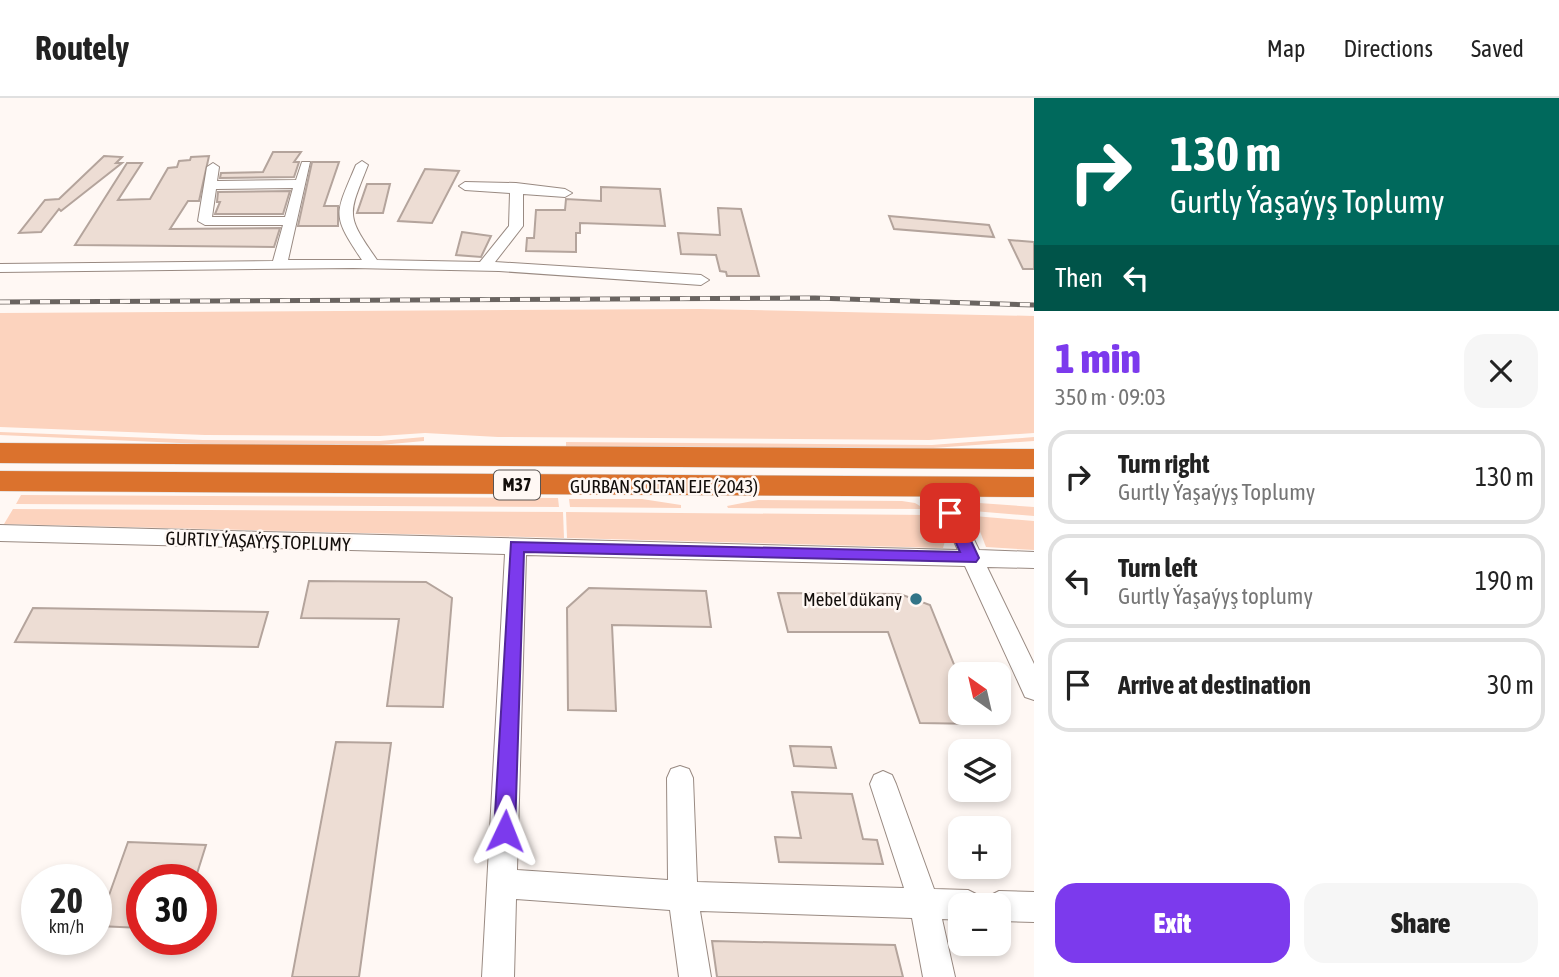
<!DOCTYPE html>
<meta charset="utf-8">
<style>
:root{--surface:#fff;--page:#f6f6f6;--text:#222;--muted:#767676;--line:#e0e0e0;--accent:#7c3aed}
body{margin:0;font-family:"Asap Condensed",sans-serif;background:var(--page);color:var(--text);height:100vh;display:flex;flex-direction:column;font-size:26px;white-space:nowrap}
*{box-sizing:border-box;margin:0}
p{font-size:23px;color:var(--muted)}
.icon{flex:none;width:38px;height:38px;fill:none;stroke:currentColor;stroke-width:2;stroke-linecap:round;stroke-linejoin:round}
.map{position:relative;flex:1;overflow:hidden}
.details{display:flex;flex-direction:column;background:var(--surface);width:525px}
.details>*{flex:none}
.hud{background:#00695c;color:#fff;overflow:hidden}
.needle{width:46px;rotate:326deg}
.controls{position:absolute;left:948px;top:564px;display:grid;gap:14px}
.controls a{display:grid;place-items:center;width:63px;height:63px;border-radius:14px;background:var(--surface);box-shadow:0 4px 10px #0003;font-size:35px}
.speed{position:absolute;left:21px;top:766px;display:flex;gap:14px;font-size:35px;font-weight:700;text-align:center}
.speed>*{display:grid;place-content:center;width:91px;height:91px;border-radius:50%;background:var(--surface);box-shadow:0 4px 10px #0003;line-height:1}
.speed small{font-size:18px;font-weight:400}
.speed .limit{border:10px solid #d22;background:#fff;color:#111}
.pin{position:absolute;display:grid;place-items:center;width:60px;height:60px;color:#fff;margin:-30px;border-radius:14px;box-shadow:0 4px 10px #0006}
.me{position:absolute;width:77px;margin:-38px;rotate:2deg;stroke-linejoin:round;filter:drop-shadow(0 0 5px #0008)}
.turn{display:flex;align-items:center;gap:24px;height:147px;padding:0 21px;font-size:32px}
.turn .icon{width:91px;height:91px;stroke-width:2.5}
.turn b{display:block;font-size:49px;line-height:60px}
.then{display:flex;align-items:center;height:66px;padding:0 21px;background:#0003;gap:14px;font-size:26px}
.round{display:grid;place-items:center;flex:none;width:74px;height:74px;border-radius:21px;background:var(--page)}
.headline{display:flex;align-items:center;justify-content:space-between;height:119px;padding:0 21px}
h1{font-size:42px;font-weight:800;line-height:52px;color:var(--accent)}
.cta{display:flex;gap:14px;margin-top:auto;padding:14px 21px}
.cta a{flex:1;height:80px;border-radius:21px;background:var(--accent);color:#fff;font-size:28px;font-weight:800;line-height:80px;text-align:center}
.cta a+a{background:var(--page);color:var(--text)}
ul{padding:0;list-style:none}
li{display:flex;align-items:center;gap:21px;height:94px;margin:0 14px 10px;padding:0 7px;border:4px solid var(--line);border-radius:21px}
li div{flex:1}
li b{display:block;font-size:26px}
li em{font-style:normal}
header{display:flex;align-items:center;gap:42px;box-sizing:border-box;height:98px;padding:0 35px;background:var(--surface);border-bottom:2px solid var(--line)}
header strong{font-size:33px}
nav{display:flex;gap:38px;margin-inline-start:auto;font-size:24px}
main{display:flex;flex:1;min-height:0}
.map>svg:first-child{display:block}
.green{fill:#fcd3be}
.building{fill:#edddd4;stroke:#b4a49c;stroke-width:2}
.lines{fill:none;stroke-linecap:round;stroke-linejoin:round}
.minor-casing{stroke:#998a82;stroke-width:2}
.highway-casing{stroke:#d5d4d3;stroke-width:1}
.minor{fill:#fff;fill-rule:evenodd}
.highway{fill:#db722d;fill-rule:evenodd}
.rail-casing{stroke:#6a6460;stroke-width:5}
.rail{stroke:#fff8f4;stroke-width:3.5;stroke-dasharray:10;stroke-linecap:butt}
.route{fill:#7c3aed;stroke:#51269a;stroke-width:2}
.poi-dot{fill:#327487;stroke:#fff8f4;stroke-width:2.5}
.labels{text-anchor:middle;stroke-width:5;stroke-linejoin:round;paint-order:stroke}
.shield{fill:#fff8f4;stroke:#5a5451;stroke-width:2}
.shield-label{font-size:18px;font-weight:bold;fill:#130e0b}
.street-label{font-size:19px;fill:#130e0b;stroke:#fff8f4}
.poi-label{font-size:19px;fill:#130e0b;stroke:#fff8f4;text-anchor:end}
</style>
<header>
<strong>Routely</strong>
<nav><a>Map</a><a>Directions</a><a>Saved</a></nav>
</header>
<main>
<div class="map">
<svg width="1034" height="879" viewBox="0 0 1034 879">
<rect width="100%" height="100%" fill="#fff8f4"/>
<g class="green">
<polygon points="700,211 1034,218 1034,335 929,342 498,339 425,335 380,338 205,337 0,329 0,215"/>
<polygon points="0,334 203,342 380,343 424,339 424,343 380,347 202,346 0,337"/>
<polygon points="1034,339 1034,343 933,350 566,348 566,344 932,347"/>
<polygon points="21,397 558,400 559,409 16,406"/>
<polygon points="569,401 642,401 681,407 681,410 570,409"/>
<polygon points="758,402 902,403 915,405 925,411 728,410 727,408"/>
<polygon points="979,405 1034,409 1034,418 973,413"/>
<polygon points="13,411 563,414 564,440 4,426"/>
<polygon points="566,414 930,417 945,443 943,450 567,440"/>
<polygon points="974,418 1034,423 1034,452 986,449"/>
</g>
<g class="building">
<polygon points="273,54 301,54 294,64 299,64 294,79 220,80 221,75 263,74"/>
<polygon points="104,58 122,59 116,65 122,65 61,113 59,111 41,134 19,135 45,102 59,101"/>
<polygon points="209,58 199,103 188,103 170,131 280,130 274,149 75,147 127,65 142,65 118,102 150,101 168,70 177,69 179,63 190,62 191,59"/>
<polygon points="312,64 339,64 324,108 338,108 338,128 298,128"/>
<polygon points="425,71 459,73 432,125 398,123"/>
<polygon points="367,86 390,86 383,115 357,115"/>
<polygon points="601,89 660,91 665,128 580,125 580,135 576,135 576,154 526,153 527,140 534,140 536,112 565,112 566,101 601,103"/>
<polygon points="290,93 283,116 215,116 220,104 217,104 218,94"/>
<polygon points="718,110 741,111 759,178 727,178 726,174 720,173 716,157 681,156 678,135 720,137"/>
<polygon points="889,118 989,127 994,139 894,131"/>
<polygon points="462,134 491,138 481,159 456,157"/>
<polygon points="1009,142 1034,144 1034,171 1023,171"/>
<polygon points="309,483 426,484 452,500 443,609 387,608 399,521 301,520"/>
<polygon points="589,490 706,493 711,529 612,527 616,613 568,612 567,510"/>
<polygon points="778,495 900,496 930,507 961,584 961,614 973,614 978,626 920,625 888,534 788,534"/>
<polygon points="33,510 268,514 258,549 15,544"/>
<polygon points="336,644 391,645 359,879 292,879"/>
<polygon points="790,648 831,649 836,670 794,668"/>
<polygon points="792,694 852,696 863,741 877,742 883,766 779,764 775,739 801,740"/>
<polygon points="128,744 206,747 195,782 142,782 142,830 98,828"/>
<polygon points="712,843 895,847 903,879 717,879"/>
</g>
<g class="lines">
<defs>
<g id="minor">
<path d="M362 63 368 67C348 118 345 116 377 162L480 164 509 128 510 95 465 92 459 88 465 84 516 85 565 91 572 95 565 99 523 96V128L495 164 701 177 709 182 701 187 499 173 353 170 0 174V166L273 163 283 127H205L198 123 207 69 213 65 219 69 217 83 296 82 302 64H310L288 162H362C331 116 335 117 356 67ZM293 90 285 119H212L216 91Z"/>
<polygon points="939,382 949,389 979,452 1034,454 1034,470 987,469 1034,566 1034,602 1025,599 965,468 526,457 517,772 668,782 667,680 671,671 680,668 689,671 693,680 697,784 904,790 870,686 874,677 883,673 892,677 896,686 934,791 968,792 978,797 983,807 961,807 961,822 942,821 955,879 923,879 912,820 700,813 711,879 679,879 670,812 516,801 514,879 482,879 505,456 0,443 0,427 958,452 929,389"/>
<polygon points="999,793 1034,794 1034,824 999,823 999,807 985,807 989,798"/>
</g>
<g id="highway">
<polygon points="0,345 1034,351 1034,371 0,365"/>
<polygon points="0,373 1034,379 1034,399 0,393"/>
</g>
</defs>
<use href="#minor" class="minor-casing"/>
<use href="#highway" class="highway-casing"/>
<use href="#minor" class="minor"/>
<use href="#highway" class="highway"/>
<defs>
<polyline id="rail" points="0,204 815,200 1034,207"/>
</defs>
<use href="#rail" class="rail-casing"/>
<use href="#rail" class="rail"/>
</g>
<polygon class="route" points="950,409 958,415 979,460 976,464 524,454 515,733 512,740 505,743 497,740 494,733 511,444 960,454 943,415"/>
<circle class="poi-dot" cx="916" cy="501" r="7"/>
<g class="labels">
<rect class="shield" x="494" y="372.5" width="46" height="29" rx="5"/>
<g class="shield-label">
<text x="517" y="393">M37</text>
</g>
<g class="street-label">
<text x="664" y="395">GURBAN SOLTAN EJE (2043)</text>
<text transform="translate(258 443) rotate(2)" y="7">GURTLY ÝAŞAÝYŞ TOPLUMY</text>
</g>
<g class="poi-label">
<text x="902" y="508">Mebel dükany</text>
</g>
</g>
</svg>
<div class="controls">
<a><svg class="needle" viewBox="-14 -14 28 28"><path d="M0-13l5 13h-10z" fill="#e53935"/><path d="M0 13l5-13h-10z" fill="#767676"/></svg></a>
<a><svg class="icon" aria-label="layers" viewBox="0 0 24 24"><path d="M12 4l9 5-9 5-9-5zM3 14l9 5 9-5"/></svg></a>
<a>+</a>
<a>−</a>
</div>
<div class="speed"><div>20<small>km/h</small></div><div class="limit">30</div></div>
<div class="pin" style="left:950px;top:415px;background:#d93025"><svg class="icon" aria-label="arrive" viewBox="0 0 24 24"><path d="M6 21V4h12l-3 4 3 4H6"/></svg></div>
<svg class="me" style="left:505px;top:733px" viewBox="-20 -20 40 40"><path d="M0-17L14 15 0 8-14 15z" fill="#7c3aed" stroke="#fff" stroke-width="4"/></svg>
</div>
<section class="details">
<div class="hud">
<div class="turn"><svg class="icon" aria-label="right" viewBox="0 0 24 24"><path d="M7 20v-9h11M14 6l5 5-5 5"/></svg><div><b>130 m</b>Gurtly Ýaşaýyş Toplumy</div></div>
<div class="then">Then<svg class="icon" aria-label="left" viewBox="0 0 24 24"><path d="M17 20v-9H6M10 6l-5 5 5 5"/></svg></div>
</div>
<div class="headline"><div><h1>1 min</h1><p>350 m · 09:03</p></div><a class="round"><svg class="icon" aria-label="close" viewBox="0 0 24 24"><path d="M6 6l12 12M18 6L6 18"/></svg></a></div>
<ul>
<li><svg class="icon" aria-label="right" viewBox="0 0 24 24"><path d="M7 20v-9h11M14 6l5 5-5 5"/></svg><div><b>Turn right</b><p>Gurtly Ýaşaýyş Toplumy</p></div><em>130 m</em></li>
<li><svg class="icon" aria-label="left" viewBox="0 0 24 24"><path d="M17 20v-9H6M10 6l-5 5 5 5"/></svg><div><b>Turn left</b><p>Gurtly Ýaşaýyş toplumy</p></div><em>190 m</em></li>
<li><svg class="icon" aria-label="arrive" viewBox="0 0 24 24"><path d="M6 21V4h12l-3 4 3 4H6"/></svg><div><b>Arrive at destination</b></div><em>30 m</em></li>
</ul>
<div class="cta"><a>Exit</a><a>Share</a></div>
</section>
</main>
